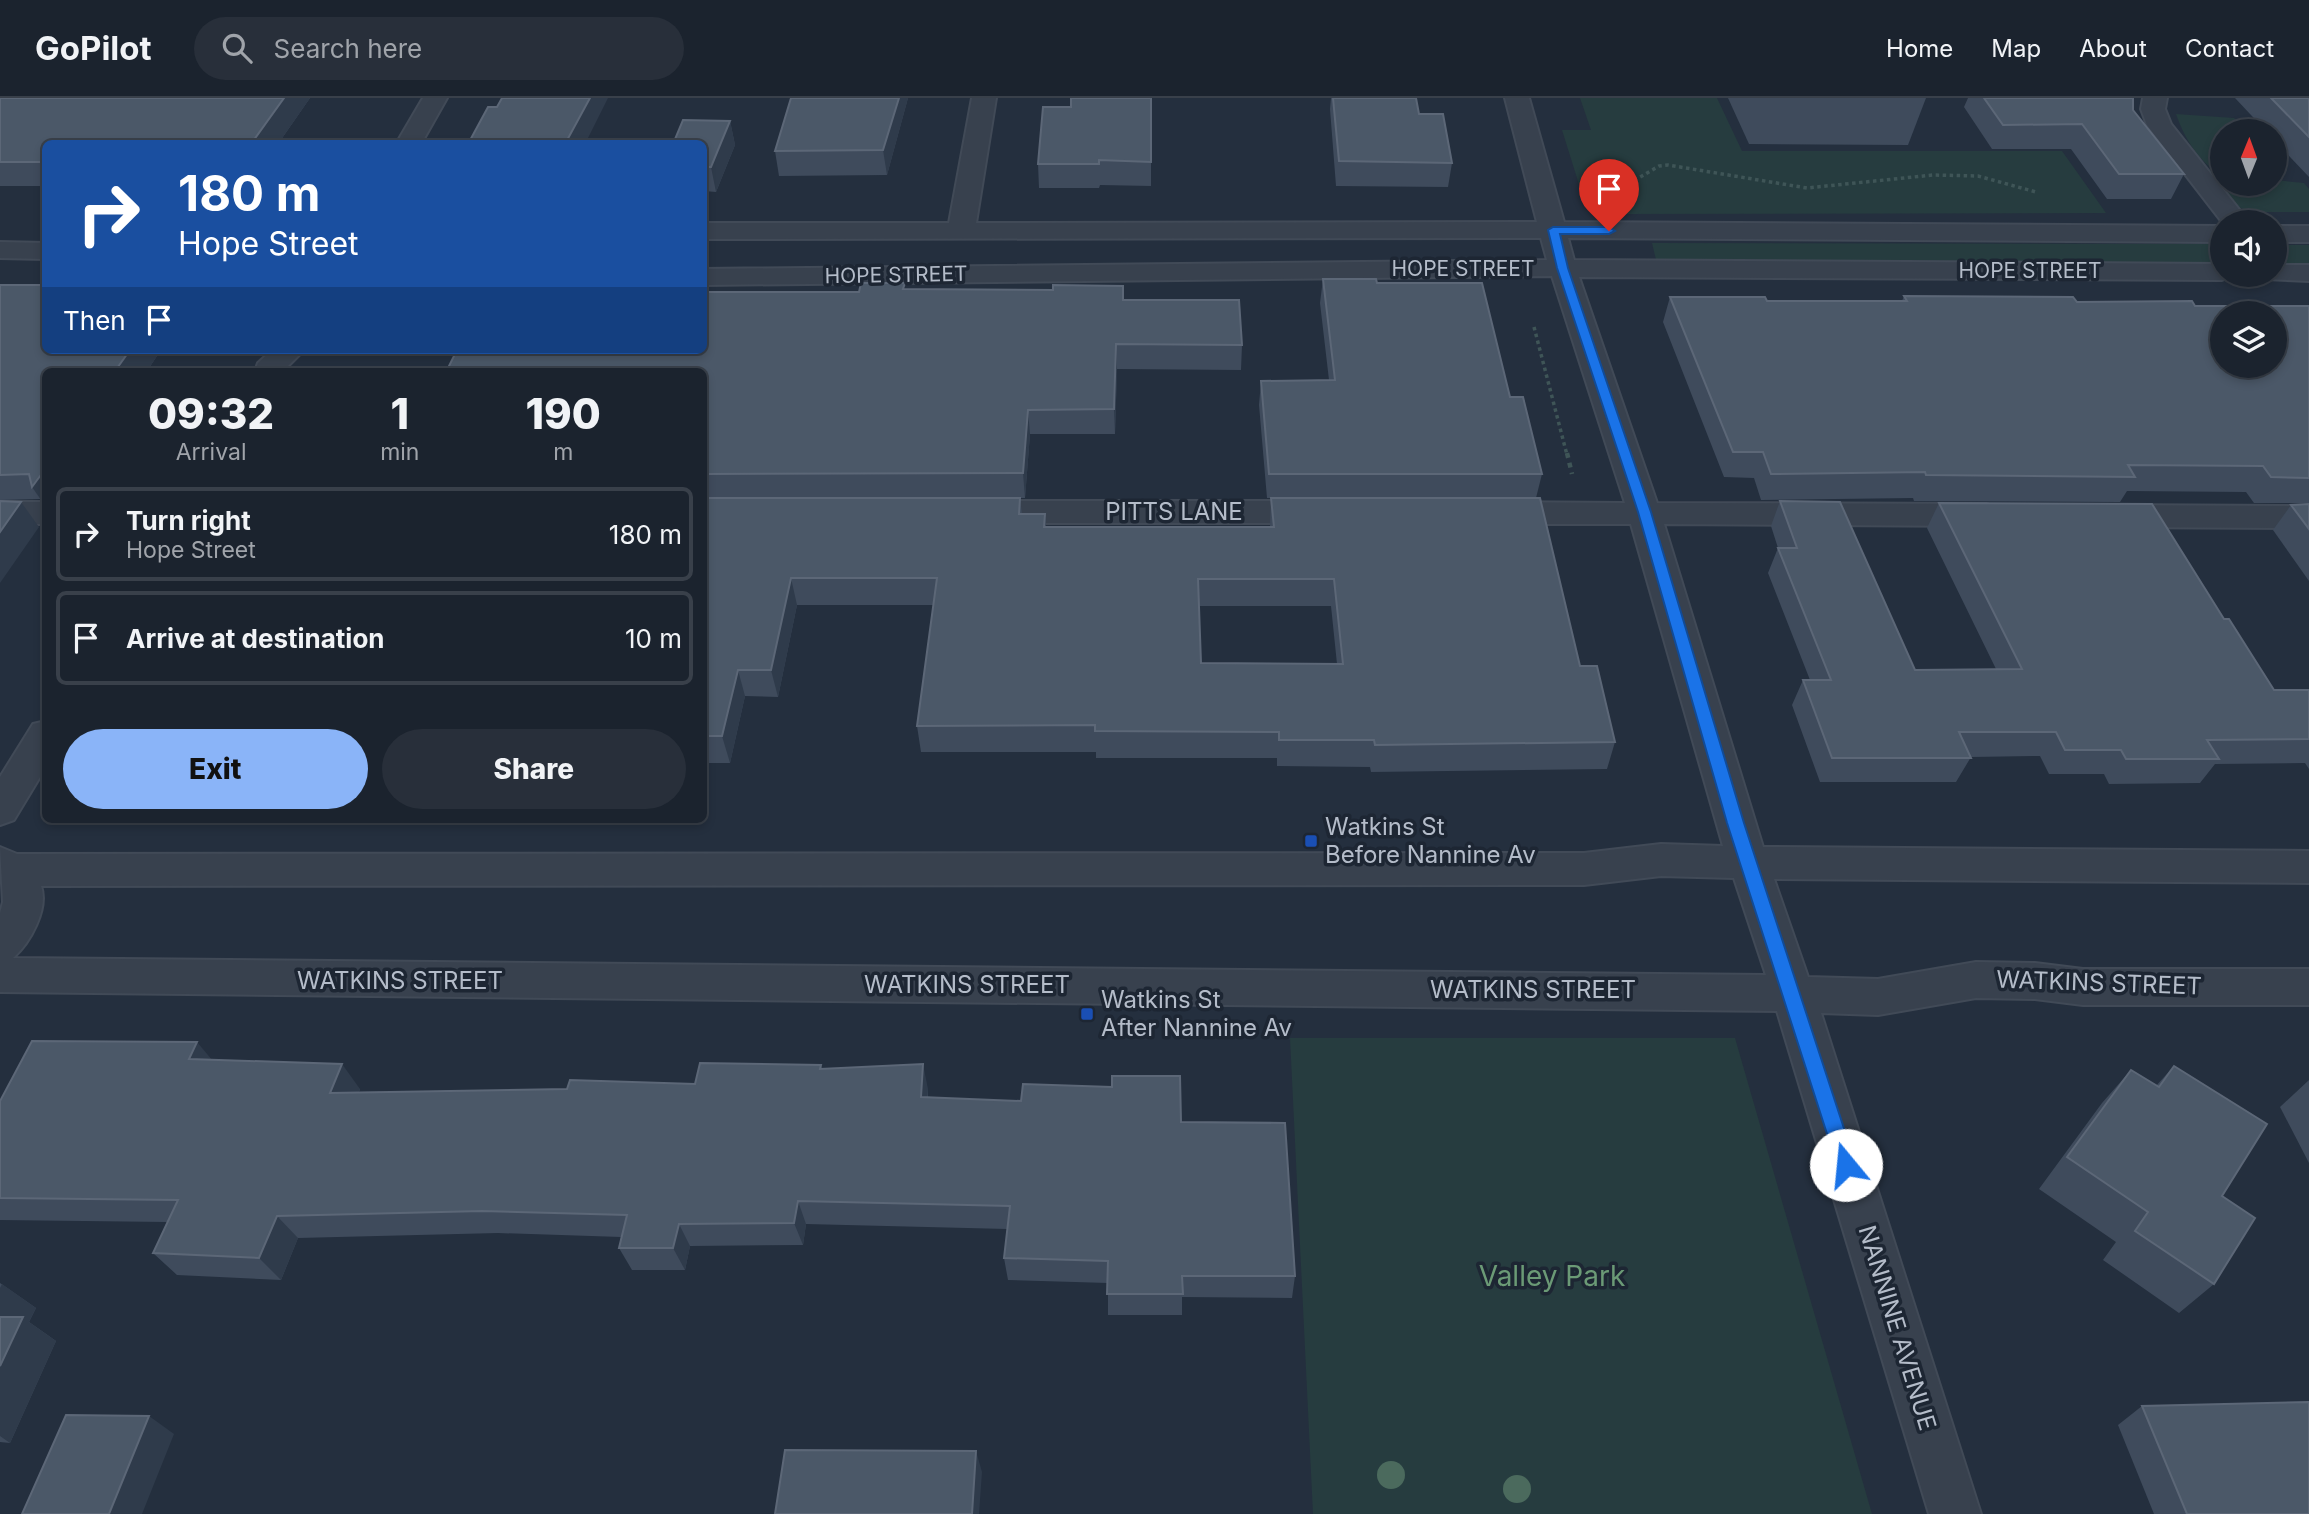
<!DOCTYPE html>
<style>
:root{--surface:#1b232e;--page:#282f3a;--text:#f1f3f6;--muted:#a0a4aa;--line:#39404a;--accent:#8ab4f8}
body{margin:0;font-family:Inter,sans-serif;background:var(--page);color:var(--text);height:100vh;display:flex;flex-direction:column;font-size:26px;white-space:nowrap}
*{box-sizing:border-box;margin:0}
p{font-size:23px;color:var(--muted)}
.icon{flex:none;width:38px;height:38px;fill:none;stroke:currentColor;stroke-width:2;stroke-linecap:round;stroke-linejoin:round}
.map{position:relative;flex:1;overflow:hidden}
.panel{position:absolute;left:42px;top:270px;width:665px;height:455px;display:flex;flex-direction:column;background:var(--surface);border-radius:10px;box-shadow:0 4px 10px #0003,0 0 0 2px var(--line)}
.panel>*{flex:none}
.guide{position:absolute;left:42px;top:42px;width:665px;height:214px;border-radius:10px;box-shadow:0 4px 10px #0003,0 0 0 2px var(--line);background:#1a4fa0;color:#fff;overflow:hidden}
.needle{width:46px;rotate:1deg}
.buttons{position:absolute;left:2210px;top:21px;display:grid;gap:14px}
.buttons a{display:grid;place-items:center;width:77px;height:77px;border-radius:50%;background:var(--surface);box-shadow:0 4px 10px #0003,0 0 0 2px var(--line);font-size:35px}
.pin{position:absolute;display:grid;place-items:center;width:60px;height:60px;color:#fff;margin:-72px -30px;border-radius:50% 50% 50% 0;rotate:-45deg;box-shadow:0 0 7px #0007}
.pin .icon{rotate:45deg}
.me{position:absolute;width:77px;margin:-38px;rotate:343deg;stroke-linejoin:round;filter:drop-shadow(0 0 5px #0008)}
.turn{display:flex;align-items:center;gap:24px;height:147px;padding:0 21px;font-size:32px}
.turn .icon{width:91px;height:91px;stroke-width:2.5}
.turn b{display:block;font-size:49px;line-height:60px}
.then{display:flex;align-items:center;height:66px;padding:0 21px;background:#0003;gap:14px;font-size:26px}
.eta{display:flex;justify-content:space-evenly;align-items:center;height:119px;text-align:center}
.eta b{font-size:42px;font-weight:800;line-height:49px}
.button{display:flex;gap:14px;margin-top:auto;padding:14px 21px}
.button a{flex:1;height:80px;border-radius:42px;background:var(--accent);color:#111;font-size:28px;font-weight:800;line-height:80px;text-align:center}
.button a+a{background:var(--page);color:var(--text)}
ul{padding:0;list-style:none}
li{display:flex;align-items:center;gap:21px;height:94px;margin:0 14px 10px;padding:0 7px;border:4px solid var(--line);border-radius:10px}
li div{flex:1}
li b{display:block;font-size:26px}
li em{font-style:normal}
header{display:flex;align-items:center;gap:42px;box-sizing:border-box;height:98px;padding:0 35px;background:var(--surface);border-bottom:2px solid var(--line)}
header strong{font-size:33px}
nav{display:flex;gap:38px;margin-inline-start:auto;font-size:24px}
.search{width:490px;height:63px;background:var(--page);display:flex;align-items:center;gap:18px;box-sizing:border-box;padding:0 24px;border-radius:38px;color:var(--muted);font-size:26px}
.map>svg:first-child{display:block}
.green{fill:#263c3f}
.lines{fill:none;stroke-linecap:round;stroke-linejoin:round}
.minor-casing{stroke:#414a57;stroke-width:4}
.path-far1{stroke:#3f5557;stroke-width:3.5;stroke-dasharray:3.5 3.5;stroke-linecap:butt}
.path{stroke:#3f5557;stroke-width:4.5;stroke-dasharray:5 5;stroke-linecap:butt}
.minor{fill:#38414e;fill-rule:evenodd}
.tree{fill:#4b6a5d}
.wall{fill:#3f4b5c;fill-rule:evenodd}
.shaded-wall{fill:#2f3b4b}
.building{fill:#4b5868;stroke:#5c6777;stroke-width:2;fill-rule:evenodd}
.route{fill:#1a73e8;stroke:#114b97;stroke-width:2}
.transit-dot{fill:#1a4fb4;stroke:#1d2633;stroke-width:2.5}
.labels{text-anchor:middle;stroke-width:7;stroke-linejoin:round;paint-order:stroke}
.far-street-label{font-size:21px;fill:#b4bcc9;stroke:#1d2633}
.street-label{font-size:24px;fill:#b4bcc9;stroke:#1d2633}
.poi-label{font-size:24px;fill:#b4bcc9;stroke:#1d2633;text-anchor:start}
.near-park-label{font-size:28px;fill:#6b9a76;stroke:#1d2633}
</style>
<header>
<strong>GoPilot</strong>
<div class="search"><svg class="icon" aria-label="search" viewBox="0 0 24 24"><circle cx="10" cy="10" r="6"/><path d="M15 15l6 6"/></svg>Search here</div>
<nav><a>Home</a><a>Map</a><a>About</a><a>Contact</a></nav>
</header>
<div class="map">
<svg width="2309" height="1416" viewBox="0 0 2309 1416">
<rect width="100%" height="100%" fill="#242f3e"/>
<g class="green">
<polygon points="1580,0 1717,0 1742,53 2062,53 2106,115 1615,116 1582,96 1562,32 1591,32"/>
<path d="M2176 16 2234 20 2248 33H2222V76C2199 66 2184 39 2176 16Z"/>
<polygon points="2222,82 2222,86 2275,86 2275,82 2304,85 2309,91 2309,114 2251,114 2235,108 2218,86"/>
<polygon points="1652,145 2222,146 2222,173 1663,170 1657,166"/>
<rect x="2275" y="147" width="34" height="26"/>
<polygon points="1290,940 1735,940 1872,1416 1313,1416"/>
</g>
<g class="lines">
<defs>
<g id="minor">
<polygon points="423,0 447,0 421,46 396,46"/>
<path d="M972 0H996L976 125 1537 124 1505 0H1529L1564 124 2222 128V144L1568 140 1574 162 2222 166V177H2234L2222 182 1579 179 1657 405 1986 406 1998 410 2002 417 1998 424 1986 428 1664 426 1763 749 2309 753V785L1774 781 1808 879 1878 881 1976 864 2035 865 2083 871H2309V907H2083L2035 901 1976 900 1878 917 1821 915 1981 1416H1929L1777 913 0 894V815L3 804 0 749 17 756 1584 755 1661 746 1723 748 1631 426H1493L1481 422 1477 415 1481 408 1493 404 1625 405 1552 178 704 187V171L1547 162 1541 140 704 141V125H949ZM1661 778 1734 780 1766 877 13 860C30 845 49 811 41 788L1584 787Z"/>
<polygon points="2143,0 2167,0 2165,11 2171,26 2249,124 2222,124 2147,27 2141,11"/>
<rect x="2275" y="128" width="34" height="16"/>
<polygon points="0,144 46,145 46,161 0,160"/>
<polygon points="2275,167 2309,167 2309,183 2265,181 2262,177 2275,177"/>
<polygon points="272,252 304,252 283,273 255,273 258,265"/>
<polygon points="968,403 1321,403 1333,407 1337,414 1333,421 1321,425 968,425 956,421 952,414 956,407"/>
<rect x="0" y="404" width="46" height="22"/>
<polygon points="2106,407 2309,408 2309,430 2106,429 2094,425 2090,418 2094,411"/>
<polygon points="46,623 46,669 14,722 0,727 0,679 33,626"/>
</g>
</defs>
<use href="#minor" class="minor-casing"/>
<g class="path-far1">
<polyline points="1616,93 1659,68 1668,67 1807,90 1933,77 1978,78 2036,94"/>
<polyline points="1534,229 1567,357"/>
</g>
<polyline class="path" points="1567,355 1572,376"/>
<use href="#minor" class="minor"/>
</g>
<g class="tree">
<circle cx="1391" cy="1377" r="14"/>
<circle cx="1517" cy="1391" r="14"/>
</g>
<g class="wall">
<polygon points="0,0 310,0 278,46 46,46 46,88 0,88"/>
<polygon points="791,0 908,0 887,77 779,78 775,53"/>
<polygon points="1151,0 1151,88 1100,87 1099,90 1039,90 1038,66 1071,9"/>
<polygon points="1331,0 1416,0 1419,16 1452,65 1448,89 1336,88 1330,11"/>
<polygon points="1728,0 1926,0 1908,47 1749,46"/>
<polygon points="1968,0 2133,0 2133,12 2184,76 2171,101 2107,101 2071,51 1992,51 1964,9"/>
<polygon points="2235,0 2309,0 2309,79 2275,43 2275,33 2266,33"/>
<polygon points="730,23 735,47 716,94 704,93 704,46"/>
<path d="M1323 181 1377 185 1510 299 1542 376 1536 400 1580 568 1615 644 1607 671 1371 674 1370 669 1277 668V660H1096V654H921L917 628 933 507H797L778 599 745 598 730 665H704V273H448L454 258H351L348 252H704L859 194 905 191 1123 202 1242 247 1241 272 1117 271 1115 336H1030L1025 400H1020L1022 416H1045L1046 429H1270L1271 400H1267L1259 307 1261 283 1329 282 1320 205ZM1199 508H1331L1337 566 1201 565Z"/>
<polygon points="0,187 46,252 161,252 147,273 46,273 40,401 0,402"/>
<polygon points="1904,198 2195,208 2309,208 2309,405 2254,405 2246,394 2127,393 2120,404 1914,403 1913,400 1761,402 1754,380 1724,379 1663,224 1670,199 1767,203 1902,203"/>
<polygon points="1780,403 1915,572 1996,571 1927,430 1939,405 2224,521 2274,592 2309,592 2309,671 2305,665 2215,666 2200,685 2109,686 2104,676 2049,676 2040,658 1971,659 1956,684 1820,684 1792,607 1803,582 1810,582 1768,475 1778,450 1771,428"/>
<polygon points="2309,406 2309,483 2273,432 2291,407"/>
<polygon points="212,962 360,991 359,994 567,991 695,986 821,967 822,971 928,991 928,1000 1181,1024 1295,1178 1292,1200 1182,1199 1182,1217 1108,1217 1108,1185 1008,1182 1004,1160 1007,1131 806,1126 803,1147 690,1148 685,1172 632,1172 619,1150 621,1139 498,1135 298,1140 281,1182 177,1177 153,1155 167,1124 0,1122 0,1003"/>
<polygon points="2174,968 2222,1098 2214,1186 2179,1215 2103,1162 2116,1144 2039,1091 2102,1005 2131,972 2156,988"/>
<polygon points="2309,982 2309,1065 2280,1009"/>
<polygon points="0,1185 36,1210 29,1224 56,1243 10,1345 0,1344"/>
<polygon points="2142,1308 2309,1416 2154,1416 2118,1327"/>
</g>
<g class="shaded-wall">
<polygon points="284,0 310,0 278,46 251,46"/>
<polygon points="590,0 608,0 585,46 565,46"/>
<polygon points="899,0 908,0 887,77 883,52"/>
<polygon points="730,23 735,47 716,94 711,69"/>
<polygon points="1116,246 1117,271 1115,336 1114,311"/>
<polygon points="130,252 161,252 147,273 115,273"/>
<polygon points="1028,312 1030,336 1025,400 1023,375"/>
<polygon points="46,370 46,409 32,389"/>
<polygon points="21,404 39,429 0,485 0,434"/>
<polygon points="791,480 797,507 778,599 771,572"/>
<polygon points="738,572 745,598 730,665 722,638"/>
<polygon points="197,944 218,969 189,961"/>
<polygon points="342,966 360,991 349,1019 330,995"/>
<polygon points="923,966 928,991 926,1023 921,999"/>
<polygon points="798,1103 806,1126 803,1147 794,1125"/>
<polygon points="277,1118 298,1140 281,1182 259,1160"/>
<polygon points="679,1126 690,1148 685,1172 673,1150"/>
<polygon points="2,1186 36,1210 29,1224 56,1243 10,1345 0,1338 0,1190"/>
<polygon points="149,1318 174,1336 142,1416 109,1416"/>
<polygon points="976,1353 982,1374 979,1416 972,1416"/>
</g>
<g class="building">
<polygon points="0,0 284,0 251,46 46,46 46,64 0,64"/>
<polygon points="502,0 590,0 565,46 468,46 488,9 497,9"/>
<polygon points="791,0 899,0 883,52 775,53"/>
<polygon points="1071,0 1151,0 1151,64 1099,62 1099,66 1038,66 1043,9 1071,9"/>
<polygon points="1333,0 1416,0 1419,16 1443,16 1452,65 1339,63"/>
<polygon points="1984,0 2133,0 2133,12 2184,76 2119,76 2082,26 2003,27"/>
<polygon points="2271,0 2309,0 2309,39"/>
<polygon points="683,22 730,23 711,69 704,69 704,46 673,46"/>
<polygon points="1323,181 1376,181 1377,185 1482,185 1510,299 1523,299 1542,376 1269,376 1261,283 1335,282"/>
<polygon points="861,185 905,185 903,191 1053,192 1053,187 1123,188 1123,202 1239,202 1242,247 1116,246 1114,311 1028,312 1023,375 704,376 704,353 706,345 704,345 704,273 648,273 649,271 530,272 529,273 452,273 452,272 447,272 457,252 704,252 704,194 859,194"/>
<polygon points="0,187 46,187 46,252 130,252 115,273 46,273 46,370 32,389 29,376 0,377"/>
<path d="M1904 198 2073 199 2077 204 2192 203 2195 208H2309V380L2271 379 2263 368 2128 367 2135 379 1926 377 1925 374 1771 376 1763 354H1733L1670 199H1765L1767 203H1907ZM2222 215H2275V268H2222Z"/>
<path d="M704 400H1020L1019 416H1045L1044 429H1274L1271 400H1540L1580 568H1597L1615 644 1375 647 1374 642H1279V634L1095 633V627L917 628 937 480H791L771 572H738L722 638H704ZM1198 481H1334L1343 566 1201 565Z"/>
<polygon points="0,403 21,404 0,434"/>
<polygon points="1780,403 1840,404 1915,572 2022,571 1939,405 2152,406 2224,521 2229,521 2274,592 2309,592 2309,641 2207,642 2219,661 2126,661 2121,652 2065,652 2056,634 1959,634 1971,660 1832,660 1803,582 1831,582 1778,450 1797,450"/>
<polygon points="2309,406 2309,431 2291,407"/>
<polygon points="32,943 197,944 189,961 342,966 330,995 567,991 570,982 695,986 700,965 821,967 820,971 923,966 921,999 1021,1003 1023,986 1112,989 1112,978 1180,978 1181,1024 1285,1025 1295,1178 1182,1178 1183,1196 1107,1196 1108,1163 1004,1160 1010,1108 798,1103 794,1125 679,1126 673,1150 619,1150 627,1117 482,1113 277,1118 259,1160 153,1155 178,1102 0,1100 0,1003"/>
<polygon points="2174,968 2267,1026 2222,1098 2255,1120 2214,1186 2135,1133 2148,1114 2067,1059 2131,972 2159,989"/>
<polygon points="0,1219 23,1219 0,1268"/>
<polygon points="2309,1304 2309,1416 2187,1416 2142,1308"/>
<polygon points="66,1317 149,1318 109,1416 22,1416"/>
<polygon points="785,1352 976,1353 972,1416 775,1416"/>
</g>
<polygon class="route" points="1553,129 1609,129 1615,133 1609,136 1560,136 1568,170 1651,414 1744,725 1856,1067 1853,1073 1846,1076 1839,1073 1837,1067 1727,725 1638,414 1557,170 1548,132"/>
<g class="transit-dot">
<rect x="1304" y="736" width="14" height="14" rx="3.5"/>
<rect x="1080" y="909" width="14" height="14" rx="3.5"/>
</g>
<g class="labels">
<g class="far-street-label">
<text x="1463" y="178">HOPE STREET</text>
<text x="2030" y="180">HOPE STREET</text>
<text transform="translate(896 177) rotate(-1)" y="7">HOPE STREET</text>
</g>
<g class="street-label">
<text x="1174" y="422">PITTS LANE</text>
<text x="400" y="891">WATKINS STREET</text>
<text transform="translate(2099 885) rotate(2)" y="8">WATKINS STREET</text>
<text x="967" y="895">WATKINS STREET</text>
<text x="1533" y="900">WATKINS STREET</text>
<text transform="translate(1897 1230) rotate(73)" y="8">NANNINE AVENUE</text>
</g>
<g class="poi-label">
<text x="1325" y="737">Watkins St<tspan x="1325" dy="28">Before Nannine Av</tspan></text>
<text x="1101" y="910">Watkins St<tspan x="1101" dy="28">After Nannine Av</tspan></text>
</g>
<g class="near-park-label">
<text x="1552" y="1188">Valley Park</text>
</g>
</g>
</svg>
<div class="buttons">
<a><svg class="needle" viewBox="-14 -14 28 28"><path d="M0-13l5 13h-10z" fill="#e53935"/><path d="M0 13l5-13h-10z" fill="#a0a4aa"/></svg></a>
<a><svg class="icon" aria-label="sound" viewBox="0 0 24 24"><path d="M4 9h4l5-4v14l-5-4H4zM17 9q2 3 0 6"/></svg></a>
<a><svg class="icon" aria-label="layers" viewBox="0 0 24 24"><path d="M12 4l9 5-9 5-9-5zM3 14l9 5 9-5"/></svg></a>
</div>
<div class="pin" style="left:1609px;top:133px;background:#d93025"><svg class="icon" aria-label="arrive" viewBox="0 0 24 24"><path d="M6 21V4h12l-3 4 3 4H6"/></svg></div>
<svg class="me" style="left:1846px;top:1067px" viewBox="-20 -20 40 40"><circle r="19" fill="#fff"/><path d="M0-13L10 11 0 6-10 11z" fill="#1a73e8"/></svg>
<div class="guide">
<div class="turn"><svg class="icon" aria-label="right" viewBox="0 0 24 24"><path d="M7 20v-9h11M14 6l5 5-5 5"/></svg><div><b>180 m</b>Hope Street</div></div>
<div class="then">Then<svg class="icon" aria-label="arrive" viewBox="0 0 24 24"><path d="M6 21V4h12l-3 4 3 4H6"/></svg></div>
</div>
<section class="panel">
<div class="eta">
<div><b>09:32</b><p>Arrival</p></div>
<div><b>1</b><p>min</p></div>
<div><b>190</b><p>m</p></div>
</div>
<ul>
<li><svg class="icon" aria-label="right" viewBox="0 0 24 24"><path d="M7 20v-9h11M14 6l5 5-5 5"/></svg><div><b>Turn right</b><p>Hope Street</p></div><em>180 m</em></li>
<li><svg class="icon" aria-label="arrive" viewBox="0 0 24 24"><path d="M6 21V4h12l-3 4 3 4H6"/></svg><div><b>Arrive at destination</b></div><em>10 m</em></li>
</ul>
<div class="button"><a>Exit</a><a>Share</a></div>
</section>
</div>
